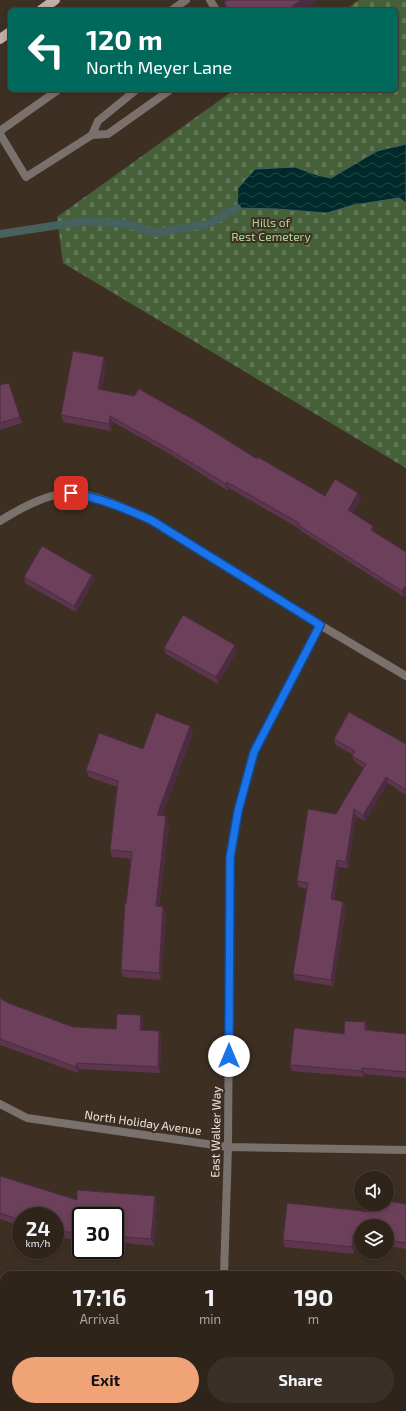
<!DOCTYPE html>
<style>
:root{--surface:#2e241a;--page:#3a3027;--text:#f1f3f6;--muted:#a7a4a2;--line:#494139;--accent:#efa376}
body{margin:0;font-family:"Exo 2",sans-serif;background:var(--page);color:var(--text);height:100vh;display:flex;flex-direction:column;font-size:15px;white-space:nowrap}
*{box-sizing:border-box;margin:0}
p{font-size:13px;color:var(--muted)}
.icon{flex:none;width:22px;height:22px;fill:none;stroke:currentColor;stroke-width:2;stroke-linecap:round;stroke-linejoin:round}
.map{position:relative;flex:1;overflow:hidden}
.details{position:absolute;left:0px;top:1271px;width:406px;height:140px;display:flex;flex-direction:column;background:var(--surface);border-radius:12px 12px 0 0;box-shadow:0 2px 6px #0003,0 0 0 1px var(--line)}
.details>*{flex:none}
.guide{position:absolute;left:8px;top:8px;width:390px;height:84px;border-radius:6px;box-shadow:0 2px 6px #0003,0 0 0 1px var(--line);background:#00695c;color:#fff;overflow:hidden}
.buttons{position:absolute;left:354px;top:1171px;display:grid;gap:8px}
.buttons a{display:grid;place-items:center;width:40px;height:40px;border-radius:50%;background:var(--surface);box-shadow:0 2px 6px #0003,0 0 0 1px var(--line);font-size:20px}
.speed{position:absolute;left:12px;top:1207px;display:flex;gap:8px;font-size:20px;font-weight:700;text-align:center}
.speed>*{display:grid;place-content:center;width:52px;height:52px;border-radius:50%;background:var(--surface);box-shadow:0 2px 6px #0003,0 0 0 1px var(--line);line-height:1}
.speed small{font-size:10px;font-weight:400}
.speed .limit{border:2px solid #111;border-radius:6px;background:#fff;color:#111}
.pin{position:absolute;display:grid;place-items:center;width:34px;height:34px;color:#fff;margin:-17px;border-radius:8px;box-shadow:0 2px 6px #0006}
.me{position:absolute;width:44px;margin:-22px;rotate:0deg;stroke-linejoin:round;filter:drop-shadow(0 0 3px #0008)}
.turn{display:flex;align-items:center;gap:14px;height:84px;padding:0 12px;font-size:18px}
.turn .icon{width:52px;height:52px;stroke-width:2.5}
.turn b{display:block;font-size:28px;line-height:34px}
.eta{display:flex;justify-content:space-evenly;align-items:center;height:68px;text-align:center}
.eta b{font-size:24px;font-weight:700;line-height:28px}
.button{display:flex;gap:8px;margin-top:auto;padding:8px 12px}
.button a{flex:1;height:46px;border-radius:24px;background:var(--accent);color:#111;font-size:16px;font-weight:700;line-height:46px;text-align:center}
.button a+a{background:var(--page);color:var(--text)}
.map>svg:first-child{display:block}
.cemetery{fill:url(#cemetery-stones)}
.water{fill:url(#water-waves);stroke:#47615f}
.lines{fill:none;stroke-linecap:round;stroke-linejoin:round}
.stream{stroke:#47615f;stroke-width:8}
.service{stroke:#7a716d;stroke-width:8}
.minor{stroke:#7a716d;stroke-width:8}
.primary{stroke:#c1aea6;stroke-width:10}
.wall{fill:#5d364e}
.shaded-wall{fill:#4c2c40}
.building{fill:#6c3f5b;stroke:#4c2c40}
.route-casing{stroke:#114b97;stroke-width:10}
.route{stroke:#1a73e8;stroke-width:7}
.labels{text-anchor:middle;stroke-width:4;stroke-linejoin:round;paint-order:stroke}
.park-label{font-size:12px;fill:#aad996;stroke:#3d3023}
.street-label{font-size:12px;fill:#ede4dc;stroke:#3d3023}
</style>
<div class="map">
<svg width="406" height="1411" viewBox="0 0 406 1411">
<defs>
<pattern id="cemetery-stones" width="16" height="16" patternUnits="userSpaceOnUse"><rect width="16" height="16" fill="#46613a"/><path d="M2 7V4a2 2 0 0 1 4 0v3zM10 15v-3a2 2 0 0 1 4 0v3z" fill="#617856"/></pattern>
<pattern id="water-waves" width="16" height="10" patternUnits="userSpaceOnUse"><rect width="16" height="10" fill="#002929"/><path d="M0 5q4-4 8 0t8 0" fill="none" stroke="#264847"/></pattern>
</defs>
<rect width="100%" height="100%" fill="#3d3023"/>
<polygon class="cemetery" points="359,0 406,0 406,468 63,263 57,217 234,90 396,90 396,10 345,10"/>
<polygon class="water" points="406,144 406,203 399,198 354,205 327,213 276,209 237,208 238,188 255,169 295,167 317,175 331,178 377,151"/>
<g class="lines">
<polyline class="stream" points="0,234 85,221 127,224 154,233 208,224 237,208"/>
<g class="service">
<polyline points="210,0 216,10"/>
<polyline points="172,10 186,0"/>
<polyline points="0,131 58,90"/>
<polyline points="0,134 26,177 92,135 108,134 170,90"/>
<polyline points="92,135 98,121 136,90"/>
</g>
<g class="minor">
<path d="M0 521C19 509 48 493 71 493 95 493 129 510 151 520L320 625 406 676"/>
<polyline points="0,1104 27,1118 228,1147 406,1150"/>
<polyline points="224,1275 228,1147 230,858 238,811 254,752 320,625"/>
<polyline points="253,1407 257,1411"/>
</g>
<g class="primary">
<polyline points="41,10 55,0"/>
<polyline points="0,39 10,32"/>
</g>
</g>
<g class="wall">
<polygon points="227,0 317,0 304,10 227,10 224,2"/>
<polygon points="106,364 102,390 257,459 325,496 358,493 361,500 352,513 376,533 375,533 406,552 404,597 301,531 300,529 229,488 228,491 170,454 113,422 111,431 63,422 61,415"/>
<polygon points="0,385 11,389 22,423 0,430"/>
<polygon points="92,575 94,581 76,612 26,584 24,577"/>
<polygon points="164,648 237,651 218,684 166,654"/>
<polygon points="193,733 162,816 169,824 159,906 163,907 166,914 161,980 123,977 121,970 126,904 131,859 112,857 110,850 117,787 89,777 86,770 143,749"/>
<polygon points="334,739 406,744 406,795 388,783 365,821 356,816 348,868 339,867 334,900 346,908 333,986 295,980 293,974 307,889 299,887 297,881 364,768 355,762 352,756 353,755 336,745"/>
<polygon points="0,998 8,1003 73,1027 116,1029 143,1021 143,1030 159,1031 161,1037 160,1073 79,1069 78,1073 0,1045"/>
<polygon points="365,1022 368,1028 368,1030 406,1034 406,1078 365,1074 364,1077 292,1071 290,1065"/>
<polygon points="0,1176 77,1200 157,1202 154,1246 115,1242 115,1216 81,1216 81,1240 58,1238 55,1237 55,1216 21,1216 21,1226 0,1219"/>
<polygon points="406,1204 406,1249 387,1246 387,1226 361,1226 361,1242 355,1242 354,1254 285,1247 283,1240 372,1212"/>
<polygon points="374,1407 402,1407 406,1411 380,1411"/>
</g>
<g class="shaded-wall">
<polygon points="301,0 317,0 304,10 287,10"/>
<polygon points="104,357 106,364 101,396 98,389"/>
<polygon points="110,416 113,422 111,431 109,424"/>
<polygon points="227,482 229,488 228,491 226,484"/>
<polygon points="358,493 361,500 350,517 348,510"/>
<polygon points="373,526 376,533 373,537 371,530"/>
<polygon points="92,575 94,581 76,612 74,606"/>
<polygon points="406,585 406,595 404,597 402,591"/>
<polygon points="235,645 237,651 218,684 216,677"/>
<polygon points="190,726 193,733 160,822 157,815"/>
<polygon points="386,777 388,783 365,821 363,815"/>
<polygon points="354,809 356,816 348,868 346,862"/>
<polygon points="166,816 169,824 158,913 156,906"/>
<polygon points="337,860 339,867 333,906 331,899"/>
<polygon points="343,902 346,908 333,986 331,980"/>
<polygon points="163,907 166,914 161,980 159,973"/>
<polygon points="141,1015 143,1021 143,1036 140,1030"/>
<polygon points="365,1022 368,1028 367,1036 365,1030"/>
<polygon points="159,1031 161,1037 160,1073 158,1067"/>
<polygon points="77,1063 79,1069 78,1073 76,1067"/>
<polygon points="362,1068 365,1074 364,1077 362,1071"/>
<polygon points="155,1196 157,1202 154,1246 151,1239"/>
<polygon points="353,1235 355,1242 354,1254 352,1247"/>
</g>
<g class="building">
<polygon points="227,0 301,0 287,10 229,10 224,2"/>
<polygon points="73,351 104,357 98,389 134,396 139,389 198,422 257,459 258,457 325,496 335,479 358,493 348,510 373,526 371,530 406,552 406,585 402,591 298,525 299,523 227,482 226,484 167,448 110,416 109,424 61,415"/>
<polygon points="9,383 20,417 0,423 0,385"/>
<polygon points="42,546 92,575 74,606 24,577"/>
<polygon points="183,615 235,645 216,677 164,648"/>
<polygon points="349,712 406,744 406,790 386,777 363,815 354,809 346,862 337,860 331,899 343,902 331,980 293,974 308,883 297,881 308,809 336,814 366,764 352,756 355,751 334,739"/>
<polygon points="156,713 190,726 157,815 166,816 156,906 163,907 159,973 121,970 125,904 126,904 132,852 110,850 118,781 86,770 99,733 143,749"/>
<polygon points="0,998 8,1003 73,1027 116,1029 117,1014 141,1015 140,1030 159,1031 158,1067 77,1063 76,1067 0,1039"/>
<polygon points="345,1021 365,1022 365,1030 406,1034 406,1072 362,1068 362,1071 290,1065 294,1028 344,1034"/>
<polygon points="0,1176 77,1200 77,1190 155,1196 151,1239 115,1236 115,1216 81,1216 81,1233 55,1231 55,1216 21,1216 21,1220 0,1213"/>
<polygon points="387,1201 406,1204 406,1243 387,1240 387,1226 361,1226 361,1237 353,1235 352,1247 283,1240 287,1203 372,1212 373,1204 387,1204"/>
<polygon points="402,1362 406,1365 406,1411 389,1411 382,1407 402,1407"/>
<polygon points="48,1407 81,1407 82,1411 49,1411"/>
<polygon points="115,1407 160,1407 162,1409 165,1407 173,1407 176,1411 118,1411"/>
</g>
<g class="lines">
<defs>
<path id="route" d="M71 493C100 498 124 508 151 520L320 625 254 752 238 811 230 858 229 1056"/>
</defs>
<use href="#route" class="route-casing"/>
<use href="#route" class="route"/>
</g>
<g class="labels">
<g class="park-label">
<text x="271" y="227">Hills of<tspan x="271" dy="14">Rest Cemetery</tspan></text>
</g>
<g class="street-label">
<text transform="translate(143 1123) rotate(8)" y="4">North Holiday Avenue</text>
<text transform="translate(216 1132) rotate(-89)" y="4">East Walker Way</text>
</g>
</g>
</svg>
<div class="buttons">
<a><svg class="icon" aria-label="sound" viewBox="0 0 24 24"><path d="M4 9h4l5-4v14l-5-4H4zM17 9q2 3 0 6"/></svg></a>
<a><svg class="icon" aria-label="layers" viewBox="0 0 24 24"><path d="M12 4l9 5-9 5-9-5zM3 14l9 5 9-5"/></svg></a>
</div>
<div class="speed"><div>24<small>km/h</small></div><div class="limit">30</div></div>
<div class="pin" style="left:71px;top:493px;background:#d93025"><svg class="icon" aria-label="arrive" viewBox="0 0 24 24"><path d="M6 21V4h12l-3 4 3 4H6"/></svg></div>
<svg class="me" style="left:229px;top:1056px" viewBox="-20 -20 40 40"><circle r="19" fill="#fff"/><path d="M0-13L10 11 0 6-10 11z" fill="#1a73e8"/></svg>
<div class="guide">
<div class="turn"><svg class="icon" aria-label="left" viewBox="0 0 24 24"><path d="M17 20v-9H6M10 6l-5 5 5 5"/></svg><div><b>120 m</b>North Meyer Lane</div></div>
</div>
<section class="details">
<div class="eta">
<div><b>17:16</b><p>Arrival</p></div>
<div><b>1</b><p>min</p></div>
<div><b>190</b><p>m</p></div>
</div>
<div class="button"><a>Exit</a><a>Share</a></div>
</section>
</div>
